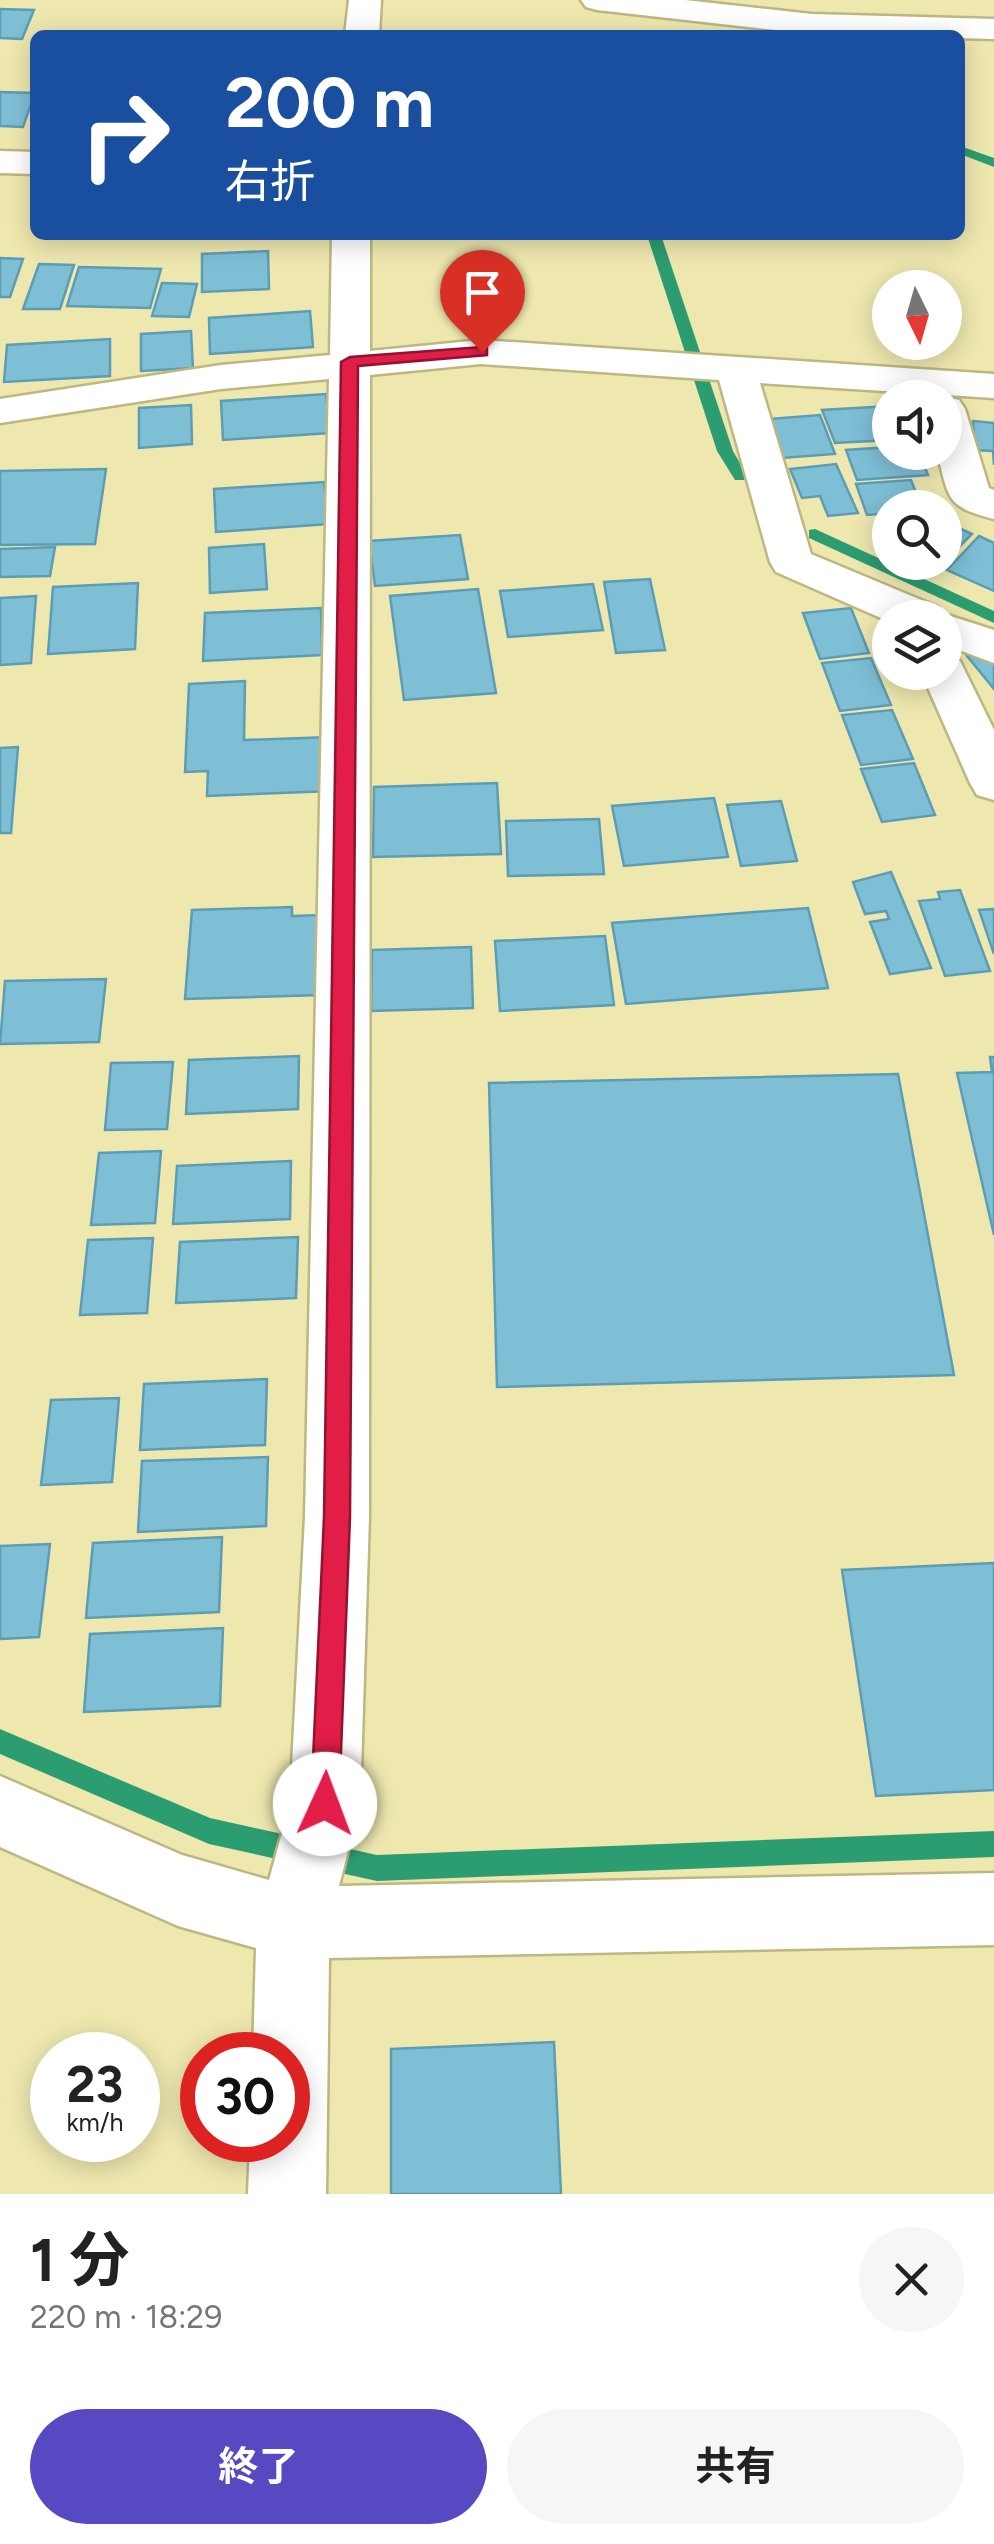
<!DOCTYPE html>
<html lang="ja">
<meta charset="utf-8">
<style>
:root{--surface:#fff;--page:#f6f6f6;--text:#222;--muted:#767676;--accent:#5749c1}
body{margin:0;font-family:Figtree,"Noto Sans JP",sans-serif;background:var(--page);color:var(--text);height:100vh;display:flex;flex-direction:column;font-size:38px;white-space:nowrap}
*{box-sizing:border-box;margin:0}
p{font-size:32px;color:var(--muted)}
.icon{flex:none;width:55px;height:55px;fill:none;stroke:currentColor;stroke-width:2;stroke-linecap:round;stroke-linejoin:round}
.map{position:relative;height:2194px;overflow:hidden}
.sheet{display:flex;flex-direction:column;background:var(--surface);flex:1}
.sheet>*{flex:none}
.hud{position:absolute;left:30px;top:30px;width:935px;height:210px;border-radius:15px;box-shadow:0 5px 25px #0003;background:#1a4fa0;color:#fff;overflow:hidden}
.needle{width:65px;rotate:175deg}
.buttons{position:absolute;left:872px;top:270px;display:grid;gap:20px}
.buttons a{display:grid;place-items:center;width:90px;height:90px;border-radius:50%;background:var(--surface);box-shadow:0 5px 25px #0003;font-size:50px}
.speed{position:absolute;left:30px;top:2032px;display:flex;gap:20px;font-size:50px;font-weight:700;text-align:center}
.speed>*{display:grid;place-content:center;width:130px;height:130px;border-radius:50%;background:var(--surface);box-shadow:0 5px 25px #0003;line-height:1}
.speed small{font-size:25px;font-weight:400}
.speed .limit{border:15px solid #d22;background:#fff;color:#111}
.pin{position:absolute;display:grid;place-items:center;width:85px;height:85px;color:#fff;margin:-102px -42px;border-radius:50% 50% 50% 0;rotate:-45deg;box-shadow:0 0 10px #0007}
.pin .icon{rotate:45deg}
.me{position:absolute;width:110px;margin:-55px;rotate:2deg;stroke-linejoin:round;filter:drop-shadow(0 0 8px #0008)}
.turn{display:flex;align-items:center;gap:35px;height:210px;padding:0 30px;font-size:45px}
.turn .icon{width:130px;height:130px;stroke-width:2.5}
.turn b{display:block;font-size:70px;line-height:85px}
.round{display:grid;place-items:center;flex:none;width:105px;height:105px;border-radius:52px;background:var(--page)}
.head{display:flex;align-items:center;justify-content:space-between;height:170px;padding:0 30px}
h1{font-size:60px;font-weight:700;line-height:75px}
.action{display:flex;gap:20px;margin-top:auto;padding:20px 30px}
.action a{flex:1;height:115px;border-radius:60px;background:var(--accent);color:#fff;font-size:40px;font-weight:700;line-height:115px;text-align:center}
.action a+a{background:var(--page);color:var(--text)}
.map>svg:first-child{display:block}
.lines{fill:none;stroke-linecap:round;stroke-linejoin:round}
.stream{fill:#2c9d71;fill-rule:evenodd}
.building{fill:#7ebfd6;stroke:#5d9db4;stroke-width:2.5}
.minor-casing{stroke:#bdb780;stroke-width:5}
.minor{fill:#fff;fill-rule:evenodd}
.route{fill:#e11d48;stroke:#92132f;stroke-width:2.5}
</style>
<div class="map">
<svg width="994" height="2194" viewBox="0 0 994 2194">
<rect width="100%" height="100%" fill="#eee8af"/>
<g class="lines">
<g class="stream">
<polygon points="960,146 994,158 994,167 960,154"/>
<polygon points="647,235 661,235 733,451 748,477 745,480 735,480 717,451"/>
<polygon points="815,529 994,611 994,623 809,538 809,530"/>
<polygon points="0,1729 210,1818 377,1855 994,1831 994,1857 377,1881 209,1844 0,1754"/>
</g>
</g>
<g class="building">
<polygon points="0,9 34,10 22,39 0,38"/>
<polygon points="0,92 35,93 23,127 0,126"/>
<polygon points="268,251 269,289 202,292 202,254"/>
<polygon points="0,258 23,259 10,297 0,297"/>
<polygon points="39,264 74,265 60,309 23,309"/>
<polygon points="79,267 161,269 150,308 67,306"/>
<polygon points="162,283 197,284 189,317 152,316"/>
<polygon points="310,311 313,347 210,354 209,318"/>
<polygon points="191,331 193,368 141,371 141,334"/>
<polygon points="110,339 110,376 4,382 7,345"/>
<polygon points="326,394 330,433 223,440 221,401"/>
<polygon points="191,405 192,444 139,448 139,408"/>
<polygon points="890,406 890,440 835,443 822,410"/>
<polygon points="820,415 835,454 782,458 768,419"/>
<polygon points="973,421 994,423 994,465 993,451 974,450"/>
<polygon points="890,447 890,452 919,452 928,475 857,480 846,450"/>
<polygon points="836,464 858,513 828,516 820,496 802,498 790,469"/>
<polygon points="106,469 95,544 0,545 0,471"/>
<polygon points="911,480 922,508 890,508 890,513 867,515 856,484"/>
<polygon points="324,482 328,524 216,532 214,489"/>
<polygon points="945,522 972,534 945,561"/>
<polygon points="460,535 468,579 375,586 369,541"/>
<polygon points="979,536 994,543 994,591 947,570"/>
<polygon points="264,544 267,589 210,593 209,548"/>
<polygon points="55,547 50,576 0,577 0,549"/>
<polygon points="650,579 665,650 616,653 604,582"/>
<polygon points="138,583 135,649 48,654 53,587"/>
<polygon points="593,584 603,630 508,637 500,591"/>
<polygon points="478,589 496,693 404,700 390,596"/>
<polygon points="36,596 31,663 0,665 0,598"/>
<polygon points="321,608 322,655 203,661 205,613"/>
<polygon points="851,608 869,653 820,659 803,613"/>
<polygon points="985,651 994,656 994,689 967,656"/>
<polygon points="871,658 891,705 840,711 822,663"/>
<polygon points="245,681 244,740 330,737 331,791 207,796 208,771 185,772 189,684"/>
<polygon points="892,710 913,759 861,765 842,715"/>
<polygon points="18,747 11,833 0,833 0,748"/>
<polygon points="914,763 935,815 882,822 861,769"/>
<polygon points="497,783 501,854 373,857 374,787"/>
<polygon points="714,798 728,857 624,866 612,806"/>
<polygon points="781,801 797,861 741,866 727,805"/>
<polygon points="599,819 604,874 508,876 506,821"/>
<polygon points="891,872 931,968 890,974 870,922 889,919 886,911 865,914 853,882"/>
<polygon points="960,890 990,971 945,976 919,901 940,899 938,892"/>
<polygon points="292,907 292,916 322,915 321,995 185,999 192,910"/>
<polygon points="808,908 828,988 626,1004 612,923"/>
<polygon points="994,909 994,954 979,910"/>
<polygon points="605,936 614,1005 500,1011 495,941"/>
<polygon points="471,947 473,1008 371,1011 372,950"/>
<polygon points="106,979 99,1042 0,1044 5,981"/>
<polygon points="299,1056 298,1109 186,1114 189,1060"/>
<polygon points="990,1057 994,1057 994,1235 957,1073 992,1072"/>
<polygon points="173,1062 167,1129 105,1130 111,1063"/>
<polygon points="898,1074 954,1375 497,1387 489,1083"/>
<polygon points="161,1151 155,1223 91,1225 99,1153"/>
<polygon points="291,1161 290,1219 173,1224 177,1166"/>
<polygon points="298,1237 296,1298 176,1303 180,1242"/>
<polygon points="153,1238 147,1313 80,1315 88,1240"/>
<polygon points="267,1379 265,1445 140,1450 144,1384"/>
<polygon points="119,1398 112,1482 41,1485 51,1400"/>
<polygon points="268,1457 266,1526 138,1532 142,1461"/>
<polygon points="222,1537 219,1612 86,1618 93,1543"/>
<polygon points="50,1544 39,1637 0,1639 0,1546"/>
<polygon points="994,1563 994,1790 876,1796 842,1570"/>
<polygon points="223,1628 220,1706 84,1712 90,1634"/>
<polygon points="554,2042 561,2194 391,2194 391,2049"/>
</g>
<g class="lines">
<defs>
<g id="minor">
<polygon points="349,0 381,0 379,35 345,35"/>
<polygon points="581,0 685,0 812,14 994,19 994,39 812,34 597,10 586,7"/>
<polygon points="0,151 35,152 35,174 0,173"/>
<polygon points="332,235 370,235 370,351 481,340 994,374 994,398 760,383 811,554 938,607 941,613 994,630 994,663 945,645 945,618 890,618 890,622 776,572 770,562 719,380 481,364 370,375 369,1517 360,1804 339,1886 994,1873 994,1945 329,1958 326,2194 248,2194 250,2140 288,2140 288,2055 253,2055 256,1948 178,1926 0,1847 0,1776 182,1855 269,1880 290,1804 305,1517 329,379 221,389 0,423 0,399 221,365 330,355"/>
<path d="M945 397 959 400 965 409 989 488 994 490V519C945 507 949 498 937 452H945V398H942Z"/>
<polygon points="945,657 960,661 994,730 994,800 977,795 970,783 921,672 945,672"/>
</g>
</defs>
<use href="#minor" class="minor-casing"/>
<use href="#minor" class="minor"/>
</g>
<polygon class="route" points="482,347 487,348 487,355 358,366 350,1517 339,1804 335,1814 325,1818 315,1814 311,1804 324,1517 341,362 350,357"/>
</svg>
<div class="buttons">
<a><svg class="needle" viewBox="-14 -14 28 28"><path d="M0-13l5 13h-10z" fill="#e53935"/><path d="M0 13l5-13h-10z" fill="#767676"/></svg></a>
<a><svg class="icon" aria-label="sound" viewBox="0 0 24 24"><path d="M4 9h4l5-4v14l-5-4H4zM17 9q2 3 0 6"/></svg></a>
<a><svg class="icon" aria-label="search" viewBox="0 0 24 24"><circle cx="10" cy="10" r="6"/><path d="M15 15l6 6"/></svg></a>
<a><svg class="icon" aria-label="layers" viewBox="0 0 24 24"><path d="M12 4l9 5-9 5-9-5zM3 14l9 5 9-5"/></svg></a>
</div>
<div class="speed"><div>23<small>km/h</small></div><div class="limit">30</div></div>
<div class="pin" style="left:482px;top:352px;background:#d93025"><svg class="icon" aria-label="arrive" viewBox="0 0 24 24"><path d="M6 21V4h12l-3 4 3 4H6"/></svg></div>
<svg class="me" style="left:325px;top:1804px" viewBox="-20 -20 40 40"><circle r="19" fill="#fff"/><path d="M0-13L10 11 0 6-10 11z" fill="#e11d48"/></svg>
<div class="hud">
<div class="turn"><svg class="icon" aria-label="right" viewBox="0 0 24 24"><path d="M7 20v-9h11M14 6l5 5-5 5"/></svg><div><b>200 m</b>右折</div></div>
</div>
</div>
<section class="sheet">
<div class="head"><div><h1>1 分</h1><p>220 m · 18:29</p></div><a class="round"><svg class="icon" aria-label="close" viewBox="0 0 24 24"><path d="M6 6l12 12M18 6L6 18"/></svg></a></div>
<div class="action"><a>終了</a><a>共有</a></div>
</section>
